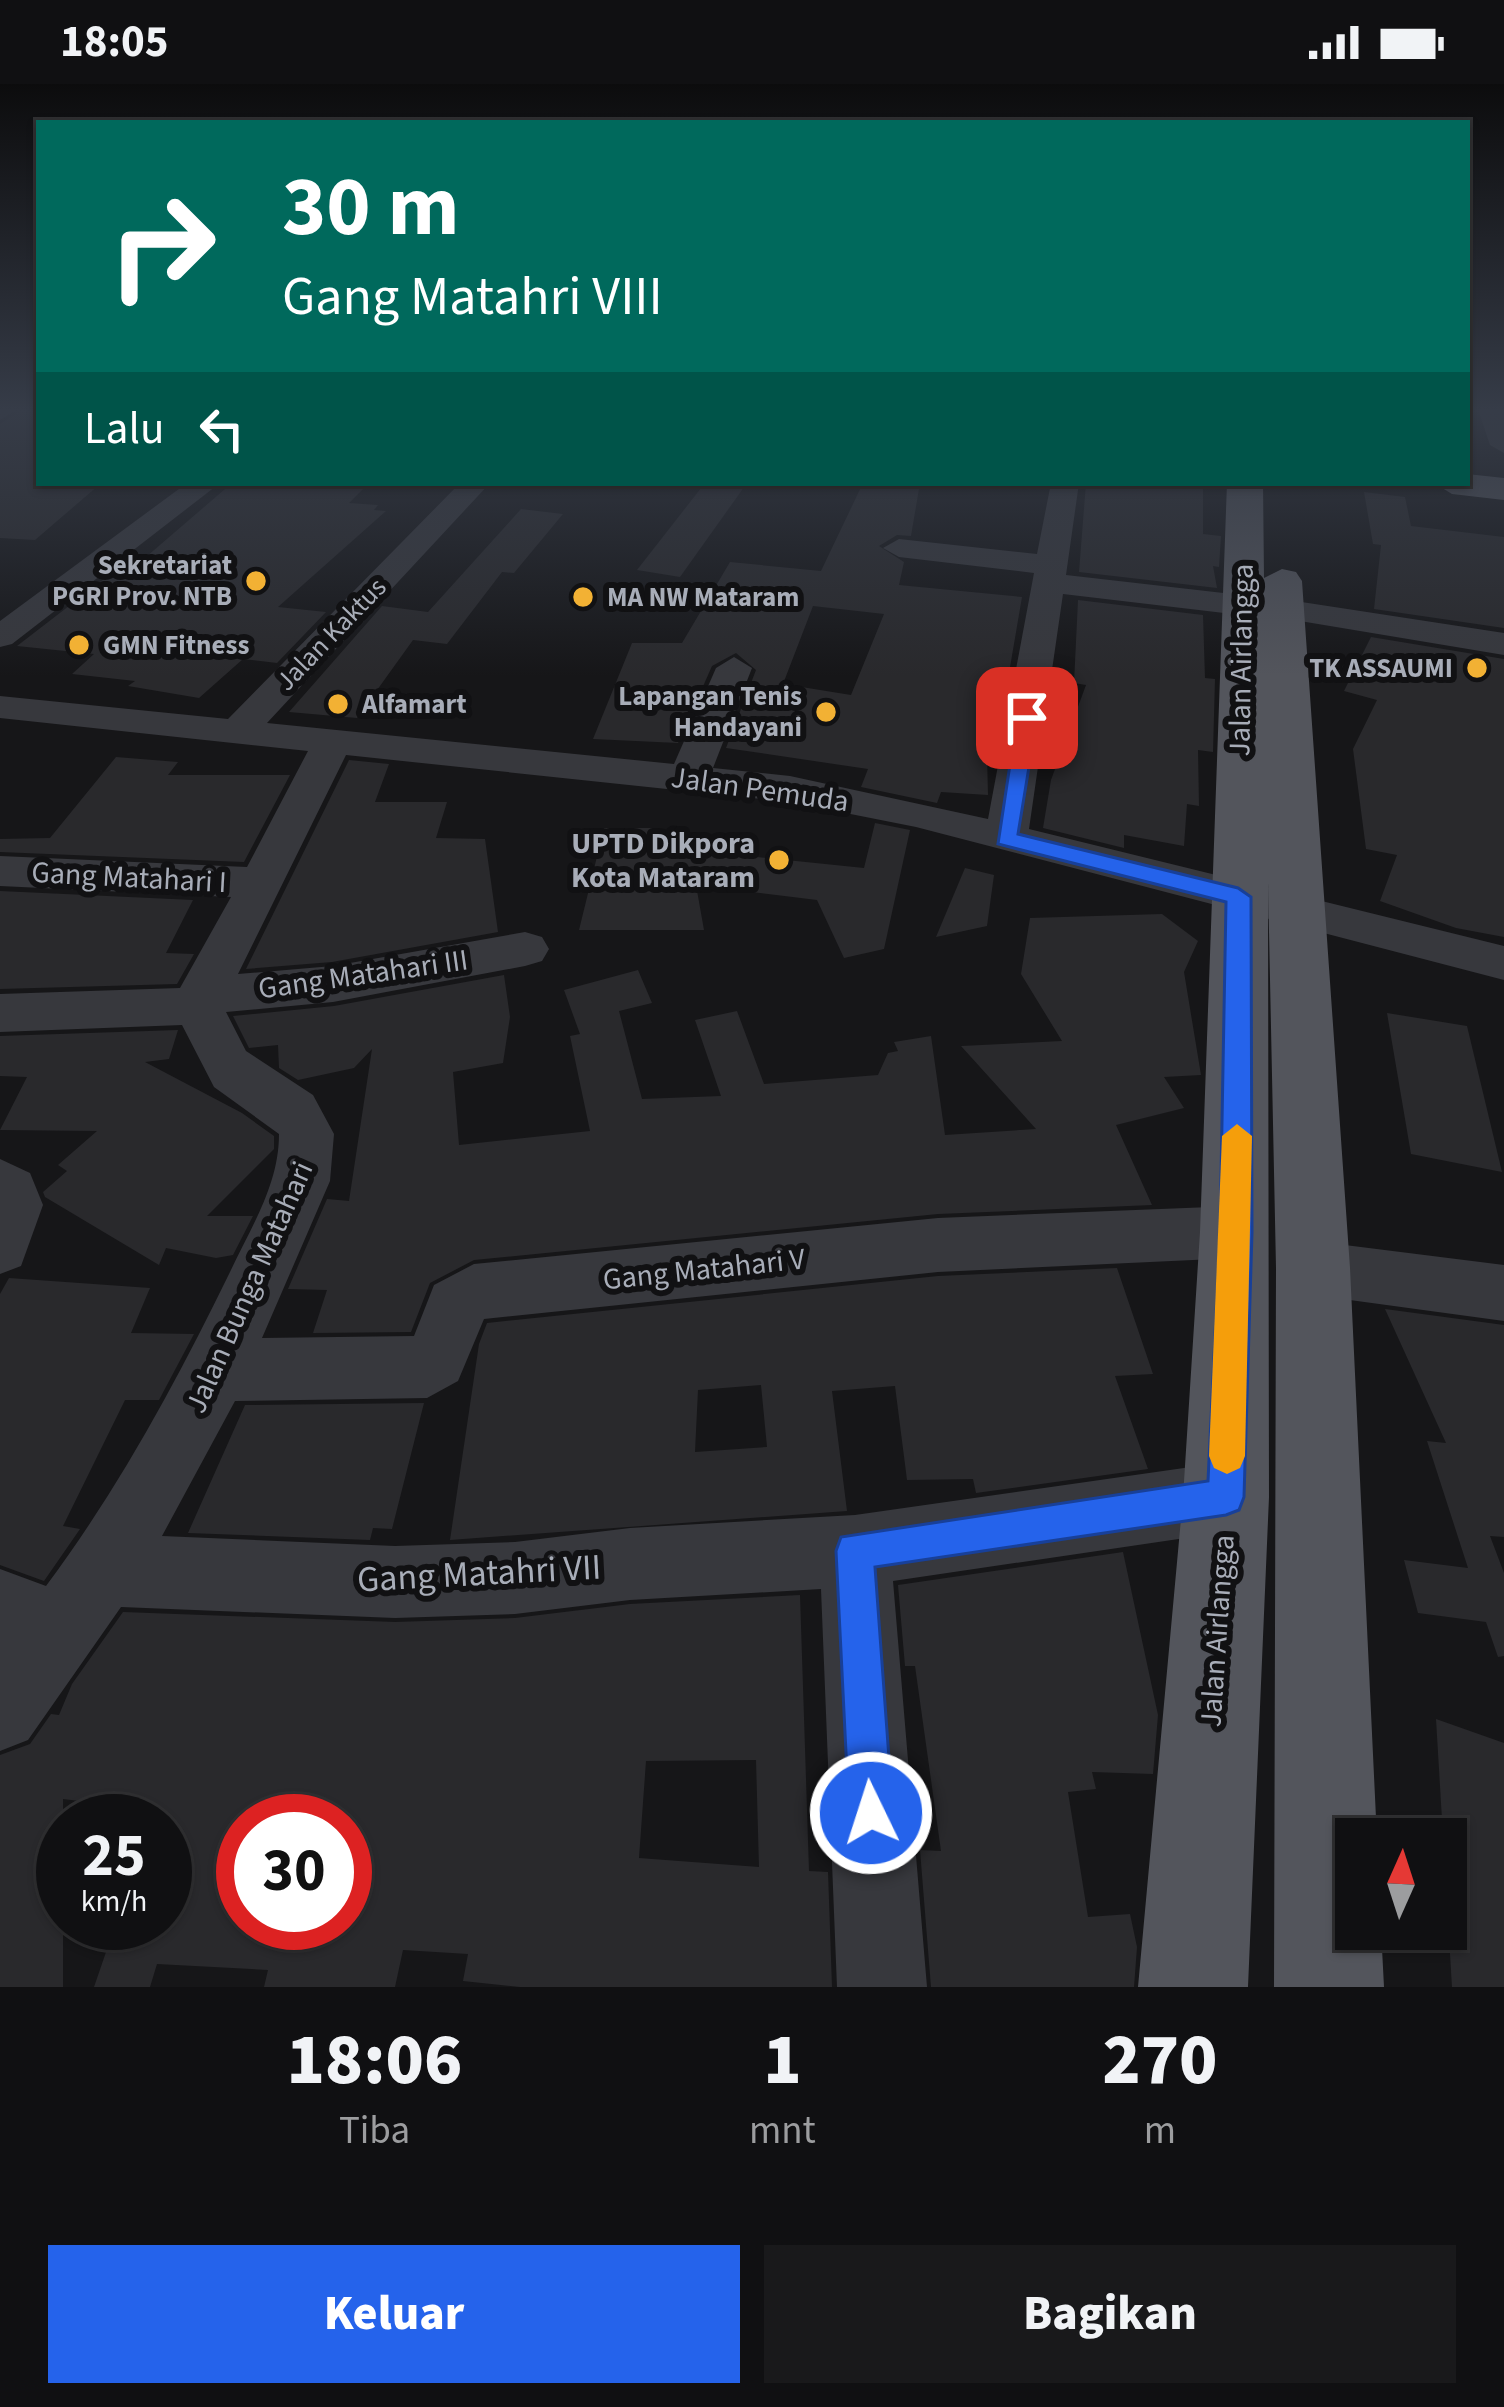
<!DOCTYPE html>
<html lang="id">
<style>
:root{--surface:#101012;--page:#19191b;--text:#f1f3f6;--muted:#9c9d9f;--line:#303032;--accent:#2563eb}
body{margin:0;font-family:"Source Sans 3",sans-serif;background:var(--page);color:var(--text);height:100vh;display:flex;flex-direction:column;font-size:45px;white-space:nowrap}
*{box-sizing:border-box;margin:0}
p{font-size:39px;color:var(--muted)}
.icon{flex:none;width:66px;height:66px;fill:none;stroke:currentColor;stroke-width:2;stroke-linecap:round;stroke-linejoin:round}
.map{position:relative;height:1903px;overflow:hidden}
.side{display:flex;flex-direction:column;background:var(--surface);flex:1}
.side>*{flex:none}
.top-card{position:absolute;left:36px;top:36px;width:1434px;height:366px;border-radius:0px;box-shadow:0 3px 9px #0004,0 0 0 3px var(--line);background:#00695c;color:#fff;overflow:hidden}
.needle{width:78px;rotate:3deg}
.controls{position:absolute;left:1335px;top:1734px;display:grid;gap:24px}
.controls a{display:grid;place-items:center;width:132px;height:132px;border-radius:0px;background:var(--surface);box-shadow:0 3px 9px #0004,0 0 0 3px var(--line);font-size:60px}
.speed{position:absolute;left:36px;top:1710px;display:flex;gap:24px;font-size:60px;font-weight:700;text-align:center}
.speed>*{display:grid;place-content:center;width:156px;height:156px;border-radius:50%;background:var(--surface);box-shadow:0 3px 9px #0004,0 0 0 3px var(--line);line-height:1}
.speed small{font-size:30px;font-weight:400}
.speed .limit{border:18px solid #d22;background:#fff;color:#111}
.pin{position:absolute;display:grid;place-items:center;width:102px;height:102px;color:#fff;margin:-51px;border-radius:24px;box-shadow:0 6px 18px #0006}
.me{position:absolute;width:132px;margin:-66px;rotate:356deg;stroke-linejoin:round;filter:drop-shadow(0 0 9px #0008)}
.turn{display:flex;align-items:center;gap:42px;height:252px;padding:0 48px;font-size:54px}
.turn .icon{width:156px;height:156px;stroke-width:2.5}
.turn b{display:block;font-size:84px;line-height:102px}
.then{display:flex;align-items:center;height:114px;padding:0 48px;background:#0003;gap:24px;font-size:45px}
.eta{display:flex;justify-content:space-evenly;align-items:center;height:204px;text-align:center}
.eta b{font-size:72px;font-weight:800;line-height:84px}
.button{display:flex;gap:24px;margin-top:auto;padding:24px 48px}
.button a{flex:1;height:138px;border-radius:0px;background:var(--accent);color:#fff;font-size:48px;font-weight:800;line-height:138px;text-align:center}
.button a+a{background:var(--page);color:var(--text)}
.status{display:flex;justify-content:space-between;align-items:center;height:84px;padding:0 60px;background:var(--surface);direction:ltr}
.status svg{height:33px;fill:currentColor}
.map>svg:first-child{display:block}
.building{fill:#29292c;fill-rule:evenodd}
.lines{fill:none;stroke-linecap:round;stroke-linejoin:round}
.minor{fill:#37383d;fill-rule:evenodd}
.major{fill:#53555c;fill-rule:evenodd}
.route{fill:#2563eb;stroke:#184099;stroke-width:3}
.slow{fill:#f59e0b}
.poi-dot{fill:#f2b134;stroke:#111113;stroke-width:4.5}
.labels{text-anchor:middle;stroke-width:12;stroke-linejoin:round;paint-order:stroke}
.far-poi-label{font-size:27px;font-weight:bold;fill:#a8adb8;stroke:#111113;text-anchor:end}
.far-street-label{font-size:27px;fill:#a8adb8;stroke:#111113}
.street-label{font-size:30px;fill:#a8adb8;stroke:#111113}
.poi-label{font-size:30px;font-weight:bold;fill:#a8adb8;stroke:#111113;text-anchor:end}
.near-street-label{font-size:36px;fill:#a8adb8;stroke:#111113}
</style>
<div class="status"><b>18:05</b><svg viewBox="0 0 49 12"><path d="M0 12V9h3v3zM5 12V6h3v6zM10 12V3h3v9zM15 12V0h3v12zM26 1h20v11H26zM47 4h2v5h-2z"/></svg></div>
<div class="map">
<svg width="1504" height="1903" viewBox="0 0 1504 1903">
<rect width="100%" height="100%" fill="#161618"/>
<g class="building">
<polygon points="22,325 39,325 39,399 99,401 35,456 0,454 0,340"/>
<polygon points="232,399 364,404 349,419 378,421 374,426 386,427 278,523 326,528 277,579 243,575 199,614 128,602 135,597 72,590 94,570 17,562 126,478 139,479"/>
<polygon points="705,399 747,399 680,493 637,486"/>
<path d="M863 399H920L911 452 897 451 879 462 904 478 899 501 1022 513 995 671 987 670 988 711 941 708 937 719 861 703 868 685 726 664 756 586 736 569 712 582 678 659 593 655 632 559H682L730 478 821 487ZM813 522 884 530 851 611 783 600Z"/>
<polygon points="1086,399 1203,399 1203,450 1221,452 1219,483 1213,482 1217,504 1079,488"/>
<polygon points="1364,408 1405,413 1411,442 1504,453 1504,544 1374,525 1381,461 1373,460"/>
<polygon points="521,425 563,430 514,489 502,488 447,560 413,556 357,634 289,628 382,522 428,528"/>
<polygon points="1078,516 1203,531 1205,594 1215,595 1213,668 1198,666 1199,722 1187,720 1184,762 1124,751 1124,764 1043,744 1051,696 1086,601 1074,599"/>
<polygon points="1371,553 1504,575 1504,853 1456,844 1380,817 1397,771 1366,765 1353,665 1377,616 1344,607"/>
<polygon points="116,673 178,678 168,691 290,691 244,778 0,768 0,755 50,754"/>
<polygon points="349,676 389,680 375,718 447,718 436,754 485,755 498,848 332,878 246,885"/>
<polygon points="875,739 910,746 884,865 844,874 817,816 696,801 704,846 579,846 604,744 653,744 652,755 701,755 700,767 864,784"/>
<polygon points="965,784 994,791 987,842 936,853"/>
<polygon points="0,807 193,816 166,869 194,870 177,900 0,905"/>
<polygon points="1162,830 1198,857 1184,888 1201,991 1164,993 1184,1024 1116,1041 1152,1121 938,1130 474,1176 430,1199 411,1248 313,1249 327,1206 288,1205 327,1115 349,1117 372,965 354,984 298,996 279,984 278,961 249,964 233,932 334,922 504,891 510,933 503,979 453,988 459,1061 590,1047 570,952 580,950 564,906 638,886 652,919 619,927 642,1015 721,1012 695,936 737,927 764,1000 878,991 888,969 898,967 894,958 931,952 945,1051 1036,1045 961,962 1062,957 1021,890 1030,834"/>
<polygon points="1387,929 1467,942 1502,1088 1411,1070"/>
<polygon points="178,946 169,975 145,978 242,1029 274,1052 274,1065 207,1132 253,1132 233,1171 216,1174 166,1164 159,1181 45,1113 43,1108 67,1087 58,1081 97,1047 0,1046 27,993 0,992 0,952"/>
<path d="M1117 1184 1153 1290 1115 1292 1148 1385 976 1409 973 1395 907 1396 895 1302 832 1307 847 1427 450 1456 479 1260 487 1239 938 1192ZM761 1301 767 1363 695 1368 698 1306Z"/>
<polygon points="9,1194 150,1204 131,1249 194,1250 159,1316 125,1316 63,1442 80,1445 44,1497 0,1481 0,1210"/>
<polygon points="1385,1225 1504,1241 1504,1453 1490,1452 1504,1489 1504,1572 1498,1573 1486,1538 1418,1529 1404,1476 1468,1484 1427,1357 1446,1359"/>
<polygon points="424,1319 392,1445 373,1444 370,1456 188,1449 245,1321"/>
<polygon points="1123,1468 1158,1631 1153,1690 1092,1688 1096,1705 1068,1708 1088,1833 1130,1830 1137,1863 1134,1903 931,1903 920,1766 941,1767 915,1582 905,1582 898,1501"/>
<path d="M800 1511 809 1787 828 1788 832 1903H520L463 1897 468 1870 403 1866 395 1903H264L268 1886 157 1880 150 1903H94L116 1839H165V1737H150L154 1726 63 1715V1903H0V1671L30 1660 51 1630 59 1631 72 1600 123 1528 395 1538 515 1534 630 1520ZM756 1676 759 1783 639 1774 646 1677ZM243 1737H345V1839H243Z"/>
<polygon points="1436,1635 1504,1659 1504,1903 1452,1903"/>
</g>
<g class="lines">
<g class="minor">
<polygon points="0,325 18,325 0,336"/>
<polygon points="1478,325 1504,325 1504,369 1490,361"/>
<polygon points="187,399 220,399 12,560 0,563 0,537"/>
<path d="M460 399H490L267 639 674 680 716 584 734 573 752 584 713 684 790 692 988 735 1034 489 899 473 883 464 899 455 1037 470 1051 399H1079L1066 491 1241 511 1258 521 1241 531 1063 510 1029 745 1504 862V896L916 743 790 718 346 671 238 890 333 882 525 848 542 853 549 865 542 877 525 882 333 918 226 928 246 967 313 1011 334 1050 330 1097 262 1254 414 1252 434 1201 474 1180 938 1134 1236 1122 1257 1130 1265 1148 1257 1166 1236 1174 938 1188 484 1235 458 1297 427 1314 235 1317 162 1452 395 1462 515 1458 630 1444 855 1431 1226 1378 1251 1388 1261 1413 1251 1438 1226 1448 893 1497 927 1903H837L821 1505 630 1516 515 1530 395 1534 121 1523 28 1656 0 1667V1485L46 1502C119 1404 177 1297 230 1188 251 1143 279 1101 279 1050L214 1003 182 941 0 948V910L180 904 231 813 0 802V772L247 783 308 667 0 634V612L228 635Z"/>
<polygon points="1282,515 1504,549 1504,571 1270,532 1265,525"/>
<polygon points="0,1075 30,1089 43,1121 21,1182 0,1190"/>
<polygon points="1313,1157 1504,1181 1504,1237 1313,1211 1292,1203 1283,1184 1292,1165"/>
</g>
<g class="major">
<polygon points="1467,390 1504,394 1504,416 1452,410 1434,399 1467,399"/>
<polygon points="1227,399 1263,399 1264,494 1282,485 1296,488 1302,497 1350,1184 1377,1755 1356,1755 1356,1845 1381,1845 1384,1903 1274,1903 1276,1184 1268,799 1269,1413 1248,1903 1138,1903 1183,1413 1200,1148"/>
</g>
</g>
<linearGradient id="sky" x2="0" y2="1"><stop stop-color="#0c0c0d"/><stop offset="0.55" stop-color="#363c48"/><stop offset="1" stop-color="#363c48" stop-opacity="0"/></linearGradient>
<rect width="1504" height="592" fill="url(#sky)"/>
<polygon class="route" points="1027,627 1037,634 1018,750 1238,804 1251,813 1252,1148 1244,1413 1239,1426 1226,1431 875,1483 893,1729 887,1744 871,1751 856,1744 849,1729 836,1467 841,1453 1208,1397 1220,1148 1226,818 998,760 1017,634"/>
<polygon class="slow" points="1237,1040 1252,1052 1245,1372 1240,1384 1227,1390 1214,1384 1209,1372 1222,1052"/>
<g class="poi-dot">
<circle cx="256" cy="497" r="12"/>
<circle cx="583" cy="513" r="12"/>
<circle cx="79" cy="561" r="12"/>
<circle cx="1477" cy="584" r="12"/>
<circle cx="338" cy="620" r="12"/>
<circle cx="826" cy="628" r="12"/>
<circle cx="779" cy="776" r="12"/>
</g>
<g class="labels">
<g class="far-poi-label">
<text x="232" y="490">Sekretariat<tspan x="232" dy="31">PGRI Prov. NTB</tspan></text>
<text x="607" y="522" text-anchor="start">MA NW Mataram</text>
<text x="103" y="570" text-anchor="start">GMN Fitness</text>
<text x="1453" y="593">TK ASSAUMI</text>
<text x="802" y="621">Lapangan Tenis<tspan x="802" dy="31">Handayani</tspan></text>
<text x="362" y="629" text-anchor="start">Alfamart</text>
</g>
<g class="far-street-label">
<text transform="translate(331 550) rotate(-46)" y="9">Jalan Kaktus</text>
</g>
<g class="street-label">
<text transform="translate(1241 576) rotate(-89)" y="10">Jalan Airlangga</text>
<text transform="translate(760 705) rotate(8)" y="10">Jalan Pemuda</text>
<text transform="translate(129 793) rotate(3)" y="10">Gang Matahari I</text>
<text transform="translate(363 890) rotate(-8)" y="10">Gang Matahari III</text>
<text transform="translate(704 1185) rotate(-6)" y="10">Gang Matahari V</text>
<text transform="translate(249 1203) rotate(-66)" y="10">Jalan Bunga Matahari</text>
<text transform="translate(1217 1547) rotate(-86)" y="10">Jalan Airlangga</text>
</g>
<g class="poi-label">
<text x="755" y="769">UPTD Dikpora<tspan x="755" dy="34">Kota Mataram</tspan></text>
</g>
<g class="near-street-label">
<text transform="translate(479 1488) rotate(-3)" y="13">Gang Matahri VII</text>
</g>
</g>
</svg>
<div class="controls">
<a><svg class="needle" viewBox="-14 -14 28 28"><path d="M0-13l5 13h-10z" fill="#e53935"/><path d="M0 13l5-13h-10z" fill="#9c9d9f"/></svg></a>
</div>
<div class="speed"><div>25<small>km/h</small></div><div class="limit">30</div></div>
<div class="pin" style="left:1027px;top:634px;background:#d93025"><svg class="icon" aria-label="arrive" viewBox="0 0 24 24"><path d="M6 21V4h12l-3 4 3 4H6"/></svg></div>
<svg class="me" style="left:871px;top:1729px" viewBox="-20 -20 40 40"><circle r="17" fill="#2563eb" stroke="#fff" stroke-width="3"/><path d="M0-11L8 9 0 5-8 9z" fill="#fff"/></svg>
<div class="top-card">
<div class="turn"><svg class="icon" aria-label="right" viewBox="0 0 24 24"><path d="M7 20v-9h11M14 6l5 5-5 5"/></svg><div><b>30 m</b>Gang Matahri VIII</div></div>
<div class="then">Lalu<svg class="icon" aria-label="left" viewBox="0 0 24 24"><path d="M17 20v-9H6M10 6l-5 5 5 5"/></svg></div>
</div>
</div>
<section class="side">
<div class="eta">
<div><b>18:06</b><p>Tiba</p></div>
<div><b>1</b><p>mnt</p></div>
<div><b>270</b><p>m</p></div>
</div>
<div class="button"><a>Keluar</a><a>Bagikan</a></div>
</section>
